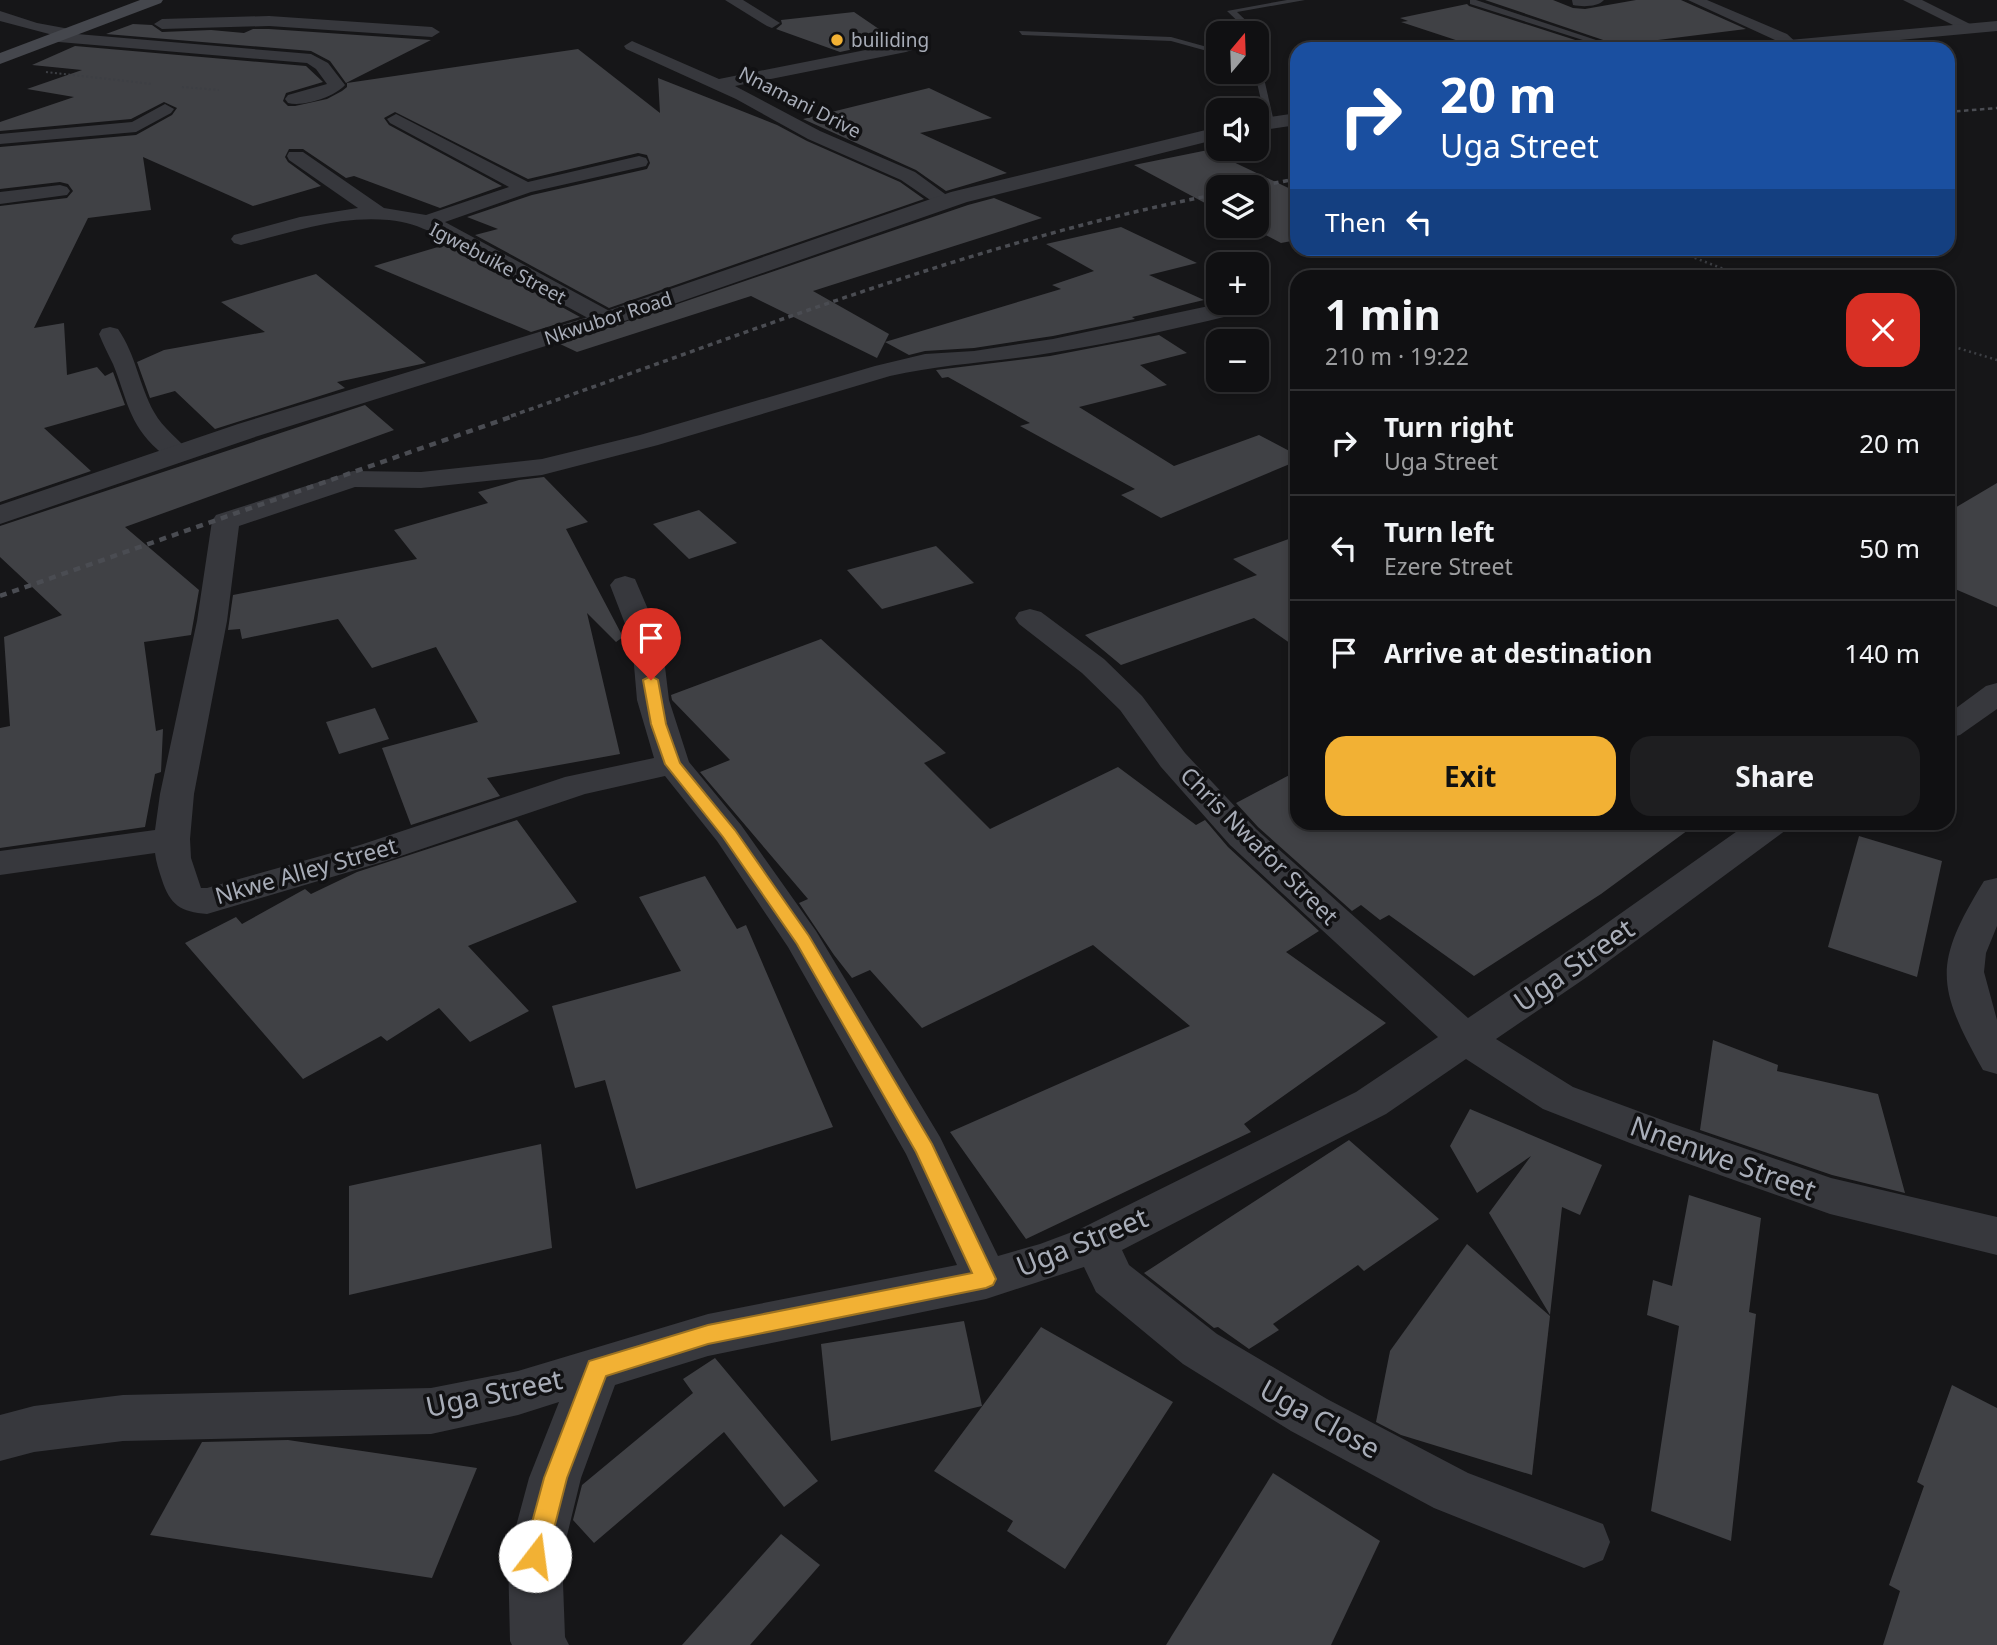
<!DOCTYPE html>
<meta charset="utf-8">
<style>
:root{--surface:#101012;--page:#1e1e20;--text:#f1f3f6;--muted:#9c9d9f;--line:#303032;--accent:#f2b134}
body{margin:0;font-family:"Noto Sans",sans-serif;background:var(--page);color:var(--text);height:100vh;display:flex;flex-direction:column;font-size:26px;white-space:nowrap}
*{box-sizing:border-box;margin:0}
p{font-size:23px;color:var(--muted)}
.icon{flex:none;width:38px;height:38px;fill:none;stroke:currentColor;stroke-width:2;stroke-linecap:round;stroke-linejoin:round}
.map{position:relative;flex:1;overflow:hidden}
.drawer{position:absolute;left:1290px;top:270px;width:665px;height:560px;display:flex;flex-direction:column;background:var(--surface);border-radius:21px;box-shadow:0 4px 10px #0003,0 0 0 2px var(--line)}
.drawer>*{flex:none}
.top-card{position:absolute;left:1290px;top:42px;width:665px;height:214px;border-radius:21px;box-shadow:0 4px 10px #0003,0 0 0 2px var(--line);background:#1a4fa0;color:#fff;overflow:hidden}
.needle{width:46px;rotate:19deg}
.fabs{position:absolute;left:1206px;top:21px;display:grid;gap:14px}
.fabs a{display:grid;place-items:center;width:63px;height:63px;border-radius:14px;background:var(--surface);box-shadow:0 4px 10px #0003,0 0 0 2px var(--line);font-size:35px}
.pin{position:absolute;display:grid;place-items:center;width:60px;height:60px;color:#fff;margin:-72px -30px;border-radius:50% 50% 50% 0;rotate:-45deg;box-shadow:0 0 7px #0007}
.pin .icon{rotate:45deg}
.me{position:absolute;width:77px;margin:-38px;rotate:15deg;stroke-linejoin:round;filter:drop-shadow(0 0 5px #0008)}
.turn{display:flex;align-items:center;gap:24px;height:147px;padding:0 35px;font-size:32px}
.turn .icon{width:91px;height:91px;stroke-width:2.5}
.turn b{display:block;font-size:49px;line-height:60px}
.then{display:flex;align-items:center;height:66px;padding:0 35px;background:#0003;gap:14px;font-size:26px}
.round{display:grid;place-items:center;flex:none;width:74px;height:74px;border-radius:21px;background:var(--page)}
.overview{display:flex;align-items:center;justify-content:space-between;height:119px;padding:0 35px}
h1{font-size:42px;font-weight:700;line-height:52px}
.cta{display:flex;gap:14px;margin-top:auto;padding:14px 35px}
.cta a{flex:1;height:80px;border-radius:21px;background:var(--accent);color:#111;font-size:28px;font-weight:700;line-height:80px;text-align:center}
.cta a+a{background:var(--page);color:var(--text)}
ul{padding:0;list-style:none}
li{display:flex;align-items:center;gap:21px;height:105px;padding:0 35px;border-top:2px solid var(--line)}
li div{flex:1}
li b{display:block;font-size:26px}
li em{font-style:normal}
.map>svg:first-child{display:block}
.building{fill:#404145}
.lines{fill:none;stroke-linecap:round;stroke-linejoin:round}
.path-far1{stroke:#3d3f44;stroke-width:2;stroke-dasharray:2 2.5;stroke-linecap:butt}
.path{stroke:#3d3f44;stroke-width:2.5;stroke-dasharray:2 3.5;stroke-linecap:butt}
.service{fill:#37383d;fill-rule:evenodd}
.minor{fill:#37383d;fill-rule:evenodd}
.tertiary{fill:#37383d;fill-rule:evenodd}
.secondary{fill:#45474d;fill-rule:evenodd}
.rail-far2{stroke:#4a4c52;stroke-width:2.5;stroke-dasharray:4.5 3.5;stroke-linecap:butt}
.rail-far1{stroke:#4a4c52;stroke-width:3.5;stroke-dasharray:5 4.5;stroke-linecap:butt}
.rail{stroke:#4a4c52;stroke-width:4.5;stroke-dasharray:7 6;stroke-linecap:butt}
.route{fill:#f2b134;stroke:#9d7322;stroke-width:2}
.poi-dot{fill:#f2b134;stroke:#111113;stroke-width:2.5}
.labels{text-anchor:middle;stroke-width:7;stroke-linejoin:round;paint-order:stroke}
.far-poi-label{font-size:19px;fill:#a8adb8;stroke:#111113;text-anchor:start}
.far-street-label{font-size:19px;fill:#a8adb8;stroke:#111113}
.street-label{font-size:23px;fill:#a8adb8;stroke:#111113}
.near-street-label{font-size:28px;fill:#a8adb8;stroke:#111113}
</style>
<div class="map">
<svg width="1997" height="1645" viewBox="0 0 1997 1645">
<rect width="100%" height="100%" fill="#161618"/>
<g class="building">
<polygon points="1485,0 1553,0 1573,8 1585,9 1636,0 1681,0 1746,29 1618,45"/>
<polygon points="1467,4 1469,6 1597,47 1483,49 1401,22 1408,21 1400,18"/>
<polygon points="854,12 895,40 840,52 776,29 782,24 781,20"/>
<polygon points="133,24 152,25 162,32 211,30 244,33 253,29 269,29 431,40 346,83 330,61 311,51 106,34"/>
<polygon points="75,46 306,66 323,82 286,93 283,101 288,106 295,106 327,99 342,91 347,87 347,83 578,49 660,113 658,78 777,125 807,141 900,182 924,199 609,308 475,235 498,229 467,217 532,195 647,169 650,163 647,155 638,153 528,179 395,112 384,118 389,125 502,186 440,208 354,176 346,178 303,149 289,149 285,157 288,162 321,186 253,206 143,157 151,210 88,218 34,328 64,323 67,375 97,367 105,376 113,372 125,405 44,428 91,471 0,502 0,206 67,198 73,191 68,184 60,182 0,189 0,147 136,135 172,115 177,108 164,102 131,119 0,131 0,122 74,97 27,89 82,70 32,65"/>
<polygon points="929,88 992,118 920,133 1007,173 946,191 916,170 803,119"/>
<polygon points="1208,150 1297,192 1297,240 1281,243 1248,226 1256,226 1256,187 1218,187 1218,210 1134,165"/>
<polygon points="994,198 1042,218 813,291 889,334 885,342 1061,289 1052,285 1094,271 1046,244 1121,227 1197,263 1149,275 1204,300 1132,317 1135,319 1053,336 974,348 925,351 909,355 885,342 877,358 751,296 577,352 560,344 968,205"/>
<polygon points="448,244 480,262 580,317 531,332 374,266"/>
<polygon points="316,274 426,363 337,382 345,388 215,429 175,391 150,398 137,362 164,350 265,332 221,302"/>
<polygon points="1159,335 1187,353 1140,365 1167,385 1079,407 1174,466 1259,435 1297,455 1297,461 1161,518 1121,495 1135,489 1020,426 1030,423 948,377 942,378 936,370 1050,356"/>
<polygon points="365,405 394,430 125,527 199,590 191,635 144,642 156,731 163,729 161,772 155,774 145,827 0,848 0,728 10,726 4,637 62,615 0,557 0,526"/>
<polygon points="544,477 588,522 566,529 623,637 616,642 587,613 620,754 487,778 500,796 411,825 382,748 478,722 436,647 372,668 338,619 242,639 240,629 228,630 233,595 417,559 394,530 488,503 478,492 519,480"/>
<polygon points="1997,483 1997,607 1948,586 1948,512"/>
<polygon points="699,510 737,543 689,559 653,524"/>
<polygon points="1297,536 1297,648 1254,618 1121,665 1085,635 1257,575 1233,559"/>
<polygon points="936,546 974,583 882,609 847,570"/>
<polygon points="821,639 946,753 924,763 990,829 1118,767 1196,825 1205,820 1228,847 1319,931 1286,952 1386,1023 1244,1124 1251,1132 1026,1239 950,1132 1190,1026 1093,945 922,1028 870,970 852,978 834,955 799,903 808,899 700,772 730,760 672,700 671,695"/>
<polygon points="375,708 389,739 339,754 326,722"/>
<polygon points="1297,771 1297,822 1699,822 1601,894 1474,976 1389,915 1380,920 1361,905 1352,911 1258,827 1236,803"/>
<polygon points="517,820 577,902 468,946 529,1011 470,1042 439,1008 387,1041 381,1036 303,1079 185,943 236,917 242,924 305,889 311,894 357,872"/>
<polygon points="1859,836 1942,861 1917,977 1828,947"/>
<polygon points="705,876 737,929 746,925 833,1127 636,1189 605,1080 575,1088 552,1006 681,971 639,897"/>
<polygon points="1713,1040 1778,1065 1777,1071 1878,1094 1905,1193 1832,1175 1700,1130"/>
<polygon points="1470,1109 1602,1165 1580,1215 1562,1207 1550,1315 1489,1213 1531,1156 1477,1193 1450,1146"/>
<polygon points="1349,1140 1439,1219 1364,1271 1358,1265 1273,1324 1279,1330 1249,1349 1218,1327 1214,1328 1144,1273"/>
<polygon points="541,1144 552,1248 349,1295 349,1186"/>
<polygon points="1689,1195 1761,1218 1749,1312 1756,1314 1731,1541 1651,1511 1679,1326 1647,1315 1653,1280 1672,1286"/>
<polygon points="1467,1244 1550,1316 1532,1475 1401,1435 1376,1422 1390,1351"/>
<polygon points="964,1321 982,1406 831,1441 821,1344"/>
<polygon points="1041,1327 1173,1402 1065,1569 1007,1531 1013,1521 934,1471"/>
<polygon points="715,1358 818,1481 784,1507 724,1432 594,1543 573,1520 582,1485 693,1393 683,1379"/>
<polygon points="1952,1385 1997,1408 1997,1645 1883,1645 1900,1591 1889,1585 1924,1486 1917,1482"/>
<polygon points="288,1440 477,1468 432,1578 150,1535 202,1442"/>
<polygon points="1273,1473 1380,1541 1331,1645 1166,1645"/>
<polygon points="781,1534 820,1565 750,1645 682,1645"/>
</g>
<g class="lines">
<g class="path-far1">
<polyline points="46,72 152,84"/>
<polyline points="182,87 219,90"/>
</g>
<g class="path">
<polyline points="1669,248 1742,276"/>
<polyline points="1948,345 1997,360"/>
</g>
<g class="service">
<polygon points="1287,0 1305,0 1237,12 1257,31 1271,55 1263,74 1274,122 1270,125 1266,122 1255,74 1263,55 1256,44 1256,33 1250,33 1227,11"/>
<polygon points="1470,0 1476,0 1623,49 1611,49 1470,4"/>
<polygon points="1019,31 1171,37 1218,50 1218,54 1171,41 1022,35"/>
</g>
<g class="minor">
<polygon points="725,0 743,0 780,23 772,28 767,26"/>
<path d="M1572 0H1604C1598 7 1582 7 1573 5Z"/>
<polygon points="1688,0 1707,0 1787,34 1800,46 1798,49 1786,49 1775,40"/>
<polygon points="1903,0 1922,0 1978,28 1975,31 1965,31"/>
<path d="M0 11 37 23 75 30 77 34 311 54 328 63 345 85C334 97 304 107 288 103L285 99 288 95 327 84 316 69 307 63 59 42 53 40V35L0 21Z"/>
<polygon points="269,16 432,27 440,32 432,37 269,26 162,29 154,24 162,19"/>
<polygon points="632,41 719,79 906,42 912,44 914,47 912,50 906,52 735,86 820,131 915,172 956,202 953,206 939,206 901,180 808,139 736,99 626,49 624,46"/>
<polygon points="165,104 174,109 171,113 136,132 0,144 0,134 132,122"/>
<path d="M396 114 528 182 639 156 646 158 648 162 646 166 531 192 445 222 615 314 618 319 615 324H599C560 303 520 281 481 260 450 243 424 223 389 220 338 215 289 233 241 245L234 243 231 239 234 235 300 217 358 208 289 160 287 156 289 152H303L384 208 426 215 509 187 390 123 387 119Z"/>
<polygon points="60,185 67,187 70,191 67,195 0,204 0,192"/>
<path d="M1256 297 1264 303 1261 308C1192 325 1120 342 1050 353 997 362 942 364 890 376L658 445 542 475 421 488 355 487 239 526 227 621 194 794 190 839 191 858 201 888H207L360 845 565 777 654 758 637 700 632 642 610 585 615 579 625 576 635 579 662 642 669 700 689 762 741 825 816 931 940 1137 998 1256 1040 1244 1080 1229 1356 1092 1438 1037 1230 845 1161 767 1120 710 1082 673 1019 624 1015 618 1019 612 1030 609 1041 612 1104 659 1142 696 1185 753 1256 829 1468 1018 1559 957 1750 822H1791L1786 830 1587 977 1496 1039 1573 1087 1665 1121 1831 1178 1997 1217V1255L1830 1214 1635 1145 1543 1109 1466 1059 1386 1114 1122 1250 1129 1265 1217 1334 1327 1399 1468 1473 1603 1524 1610 1542 1603 1560 1584 1568 1434 1508 1291 1431 1183 1364 1096 1292 1084 1267 986 1299 708 1356 615 1385 581 1478 562 1556 565 1637 569 1645H512L510 1641 508 1556 529 1478 559 1402 518 1415 431 1434 123 1441 34 1452 0 1461V1415L34 1406 123 1395 431 1388 518 1371 708 1314 957 1265 906 1154 788 947 717 841 665 776 585 794 386 861 207 914C181 912 170 905 162 880 159 871 156 862 155 853L0 875V851L155 830 160 794 197 621 212 521 216 515 353 471 421 472 542 459 640 435 875 366 925 354 974 351 1053 339 1223 303H1256Z"/>
<path d="M110 327 118 329C136 355 139 385 154 412 163 429 179 438 190 454L186 459C173 463 167 459 158 450 128 423 127 398 113 364 108 354 103 344 99 334L102 329Z"/>
<polygon points="1997,683 1997,709 1960,735 1948,738 1948,714 1986,686"/>
<path d="M1997 878V926L1986 953 1984 972 1997 1020V1074L1983 1070C1936 986 1933 964 1984 881Z"/>
</g>
<g class="tertiary">
<polygon points="1997,21 1997,31 1802,49 1736,49 1745,44"/>
<polygon points="1297,113 1297,125 1256,131 1256,119"/>
<polygon points="1218,127 1218,139 967,202 616,324 258,436 0,524 0,505 238,424 598,314 951,192"/>
</g>
<polygon class="secondary" points="140,0 163,0 161,3 0,64 0,53"/>
<g class="rail-far2">
<polyline points="1948,112 1997,108"/>
<polyline points="1285,181 1297,179"/>
</g>
<g class="rail-far1">
<polyline points="1255,187 1295,179"/>
<path d="M511 416C743 335 975 241 1218 194"/>
</g>
<polyline class="rail" points="0,596 516,415"/>
</g>
<polygon class="route" points="651,676 658,680 666,724 680,763 735,830 809,936 932,1144 996,1279 993,1285 986,1288 708,1344 606,1376 567,1478 547,1556 544,1565 535,1568 526,1565 523,1556 544,1478 589,1361 708,1325 972,1273 916,1152 797,944 723,837 665,764 651,724 643,680"/>
<circle class="poi-dot" cx="837" cy="40" r="7"/>
<g class="labels">
<g class="far-poi-label">
<text x="851" y="47">builiding</text>
</g>
<g class="far-street-label">
<text transform="translate(800 102) rotate(27)" y="7">Nnamani Drive</text>
<text transform="translate(498 263) rotate(28)" y="7">Igwebuike Street</text>
<text transform="translate(608 318) rotate(-18)" y="7">Nkwubor Road</text>
</g>
<g class="street-label">
<text transform="translate(1259 846) rotate(45)" y="8">Chris Nwafor Street</text>
<text transform="translate(306 871) rotate(-16)" y="8">Nkwe Alley Street</text>
</g>
<g class="near-street-label">
<text transform="translate(1574 965) rotate(-35)" y="10">Uga Street</text>
<text transform="translate(1723 1158) rotate(20)" y="10">Nnenwe Street</text>
<text transform="translate(1082 1242) rotate(-22)" y="10">Uga Street</text>
<text transform="translate(494 1393) rotate(-12)" y="10">Uga Street</text>
<text transform="translate(1320 1419) rotate(29)" y="10">Uga Close</text>
</g>
</g>
</svg>
<div class="fabs">
<a><svg class="needle" viewBox="-14 -14 28 28"><path d="M0-13l5 13h-10z" fill="#e53935"/><path d="M0 13l5-13h-10z" fill="#9c9d9f"/></svg></a>
<a><svg class="icon" aria-label="sound" viewBox="0 0 24 24"><path d="M4 9h4l5-4v14l-5-4H4zM17 9q2 3 0 6"/></svg></a>
<a><svg class="icon" aria-label="layers" viewBox="0 0 24 24"><path d="M12 4l9 5-9 5-9-5zM3 14l9 5 9-5"/></svg></a>
<a>+</a>
<a>−</a>
</div>
<div class="pin" style="left:651px;top:680px;background:#d93025"><svg class="icon" aria-label="arrive" viewBox="0 0 24 24"><path d="M6 21V4h12l-3 4 3 4H6"/></svg></div>
<svg class="me" style="left:535px;top:1556px" viewBox="-20 -20 40 40"><circle r="19" fill="#fff"/><path d="M0-13L10 11 0 6-10 11z" fill="#f2b134"/></svg>
<div class="top-card">
<div class="turn"><svg class="icon" aria-label="right" viewBox="0 0 24 24"><path d="M7 20v-9h11M14 6l5 5-5 5"/></svg><div><b>20 m</b>Uga Street</div></div>
<div class="then">Then<svg class="icon" aria-label="left" viewBox="0 0 24 24"><path d="M17 20v-9H6M10 6l-5 5 5 5"/></svg></div>
</div>
<section class="drawer">
<div class="overview"><div><h1>1 min</h1><p>210 m · 19:22</p></div><a class="round" style="background:#d93025;color:#fff"><svg class="icon" aria-label="close" viewBox="0 0 24 24"><path d="M6 6l12 12M18 6L6 18"/></svg></a></div>
<ul>
<li><svg class="icon" aria-label="right" viewBox="0 0 24 24"><path d="M7 20v-9h11M14 6l5 5-5 5"/></svg><div><b>Turn right</b><p>Uga Street</p></div><em>20 m</em></li>
<li><svg class="icon" aria-label="left" viewBox="0 0 24 24"><path d="M17 20v-9H6M10 6l-5 5 5 5"/></svg><div><b>Turn left</b><p>Ezere Street</p></div><em>50 m</em></li>
<li><svg class="icon" aria-label="arrive" viewBox="0 0 24 24"><path d="M6 21V4h12l-3 4 3 4H6"/></svg><div><b>Arrive at destination</b></div><em>140 m</em></li>
</ul>
<div class="cta"><a>Exit</a><a>Share</a></div>
</section>
</div>
